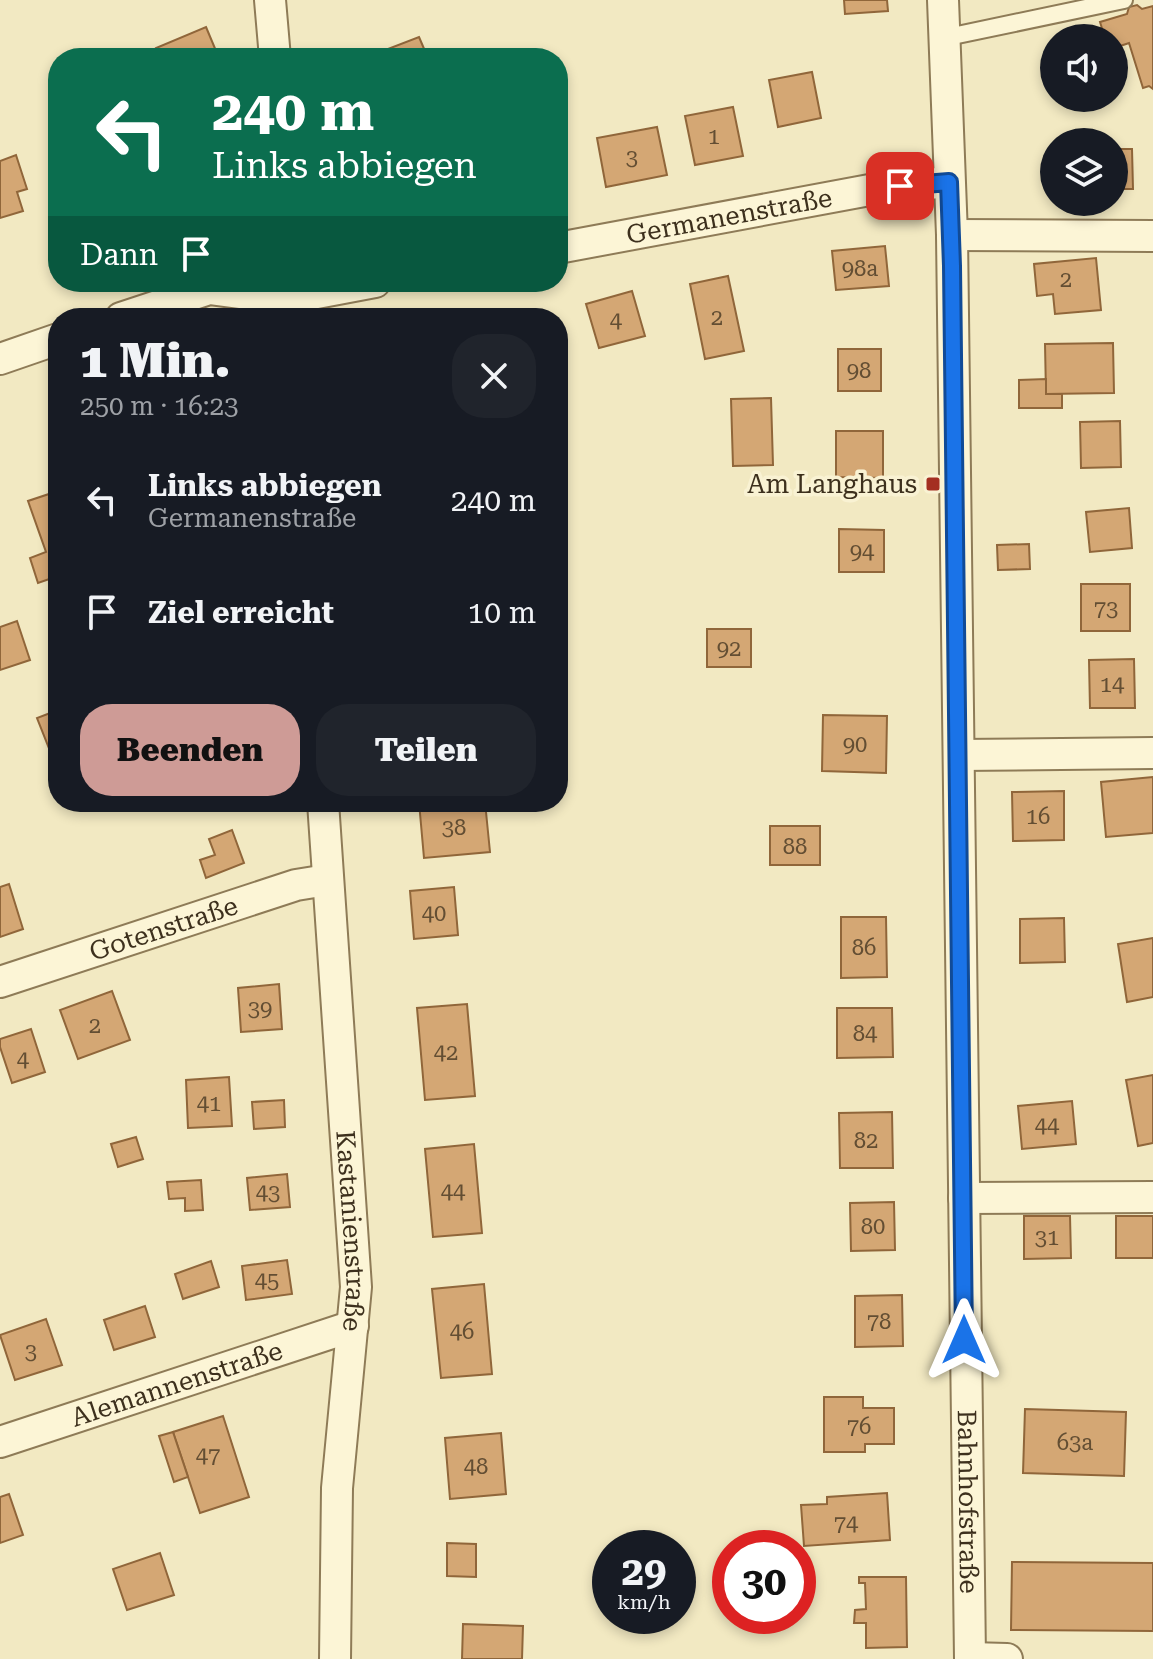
<!DOCTYPE html>
<html lang="de">
<meta charset="utf-8">
<style>
:root{--surface:#171b24;--page:#20242c;--text:#f1f3f6;--muted:#9ea1a6;--accent:#ce9b96}
body{margin:0;font-family:"Roboto Serif",serif;background:var(--page);color:var(--text);height:100vh;display:flex;flex-direction:column;font-size:30px;white-space:nowrap}
*{box-sizing:border-box;margin:0}
p{font-size:26px;color:var(--muted)}
.icon{flex:none;width:44px;height:44px;fill:none;stroke:currentColor;stroke-width:2;stroke-linecap:round;stroke-linejoin:round}
.map{position:relative;flex:1;overflow:hidden}
.panel{position:absolute;left:48px;top:308px;width:520px;height:504px;display:flex;flex-direction:column;background:var(--surface);border-radius:32px;box-shadow:0 4px 12px #0003}
.panel>*{flex:none}
.hud{position:absolute;left:48px;top:48px;width:520px;height:244px;border-radius:32px;box-shadow:0 4px 12px #0003;background:#0b6e4f;color:#fff;overflow:hidden}
.buttons{position:absolute;left:1040px;top:24px;display:grid;gap:16px}
.buttons a{display:grid;place-items:center;width:88px;height:88px;border-radius:50%;background:var(--surface);box-shadow:0 4px 12px #0003;font-size:40px}
.speed{position:absolute;left:592px;top:1530px;display:flex;gap:16px;font-size:40px;font-weight:700;text-align:center}
.speed>*{display:grid;place-content:center;width:104px;height:104px;border-radius:50%;background:var(--surface);box-shadow:0 4px 12px #0003;line-height:1}
.speed small{font-size:20px;font-weight:400}
.speed .limit{border:12px solid #d22;background:#fff;color:#111}
.pin{position:absolute;display:grid;place-items:center;width:68px;height:68px;color:#fff;margin:-34px;border-radius:16px;box-shadow:0 4px 12px #0006}
.me{position:absolute;width:88px;margin:-44px;rotate:0deg;stroke-linejoin:round;filter:drop-shadow(0 0 6px #0008)}
.turn{display:flex;align-items:center;gap:28px;height:168px;padding:0 32px;font-size:36px}
.turn .icon{width:104px;height:104px;stroke-width:2.5}
.turn b{display:block;font-size:56px;line-height:68px}
.then{display:flex;align-items:center;height:76px;padding:0 32px;background:#0003;gap:16px;font-size:30px}
.round{display:grid;place-items:center;flex:none;width:84px;height:84px;border-radius:32px;background:var(--page)}
.summary{display:flex;align-items:center;justify-content:space-between;height:136px;padding:0 32px}
h1{font-size:48px;font-weight:800;line-height:60px}
.primary-button{display:flex;gap:16px;margin-top:auto;padding:16px 32px}
.primary-button a{flex:1;height:92px;border-radius:32px;background:var(--accent);color:#111;font-size:32px;font-weight:800;line-height:92px;text-align:center}
.primary-button a+a{background:var(--page);color:var(--text)}
ul{padding:0;list-style:none}
li{display:flex;align-items:center;gap:24px;height:112px;padding:0 32px}
li div{flex:1}
li b{display:block;font-size:30px}
li em{font-style:normal}
.map>svg:first-child{display:block}
.building{fill:#d4a774;stroke:#90663a;stroke-width:2}
.lines{fill:none;stroke-linecap:round;stroke-linejoin:round}
.lane-casing{stroke:#8e7b57;stroke-width:20}
.street-casing{stroke:#8e7b57;stroke-width:34}
.lane{stroke:#fcf5d6;stroke-width:16}
.street{stroke:#fcf5d6;stroke-width:30}
.route-casing{stroke:#114b97;stroke-width:20}
.route{stroke:#1a73e8;stroke-width:14}
.poi-dot{fill:#a42f21;stroke:#f9f2d3;stroke-width:3}
.labels{text-anchor:middle;stroke-width:7;stroke-linejoin:round;paint-order:stroke}
.number-label{font-size:22px;fill:#634e33}
.street-label{font-size:26px;fill:#3d301d;stroke:#f9f2d3}
.poi-label{font-size:26px;fill:#3d301d;stroke:#f9f2d3;text-anchor:end}
</style>
<div class="map">
<svg width="1153" height="1659" viewBox="0 0 1153 1659">
<rect width="100%" height="100%" fill="#f2e9c2"/>
<g class="building">
<polygon points="844,0 887,0 888,11 845,14"/>
<polygon points="1137,5 1142,9 1153,6 1153,89 1149,86 1143,88 1129,43 1114,48 1114,38 1105,38 1100,22 1127,14 1129,7"/>
<polygon points="206,27 219,58 160,58 156,48"/>
<polygon points="419,37 428,58 383,58 380,52"/>
<polygon points="812,72 821,118 778,127 769,80"/>
<polygon points="733,107 743,156 695,165 685,116"/>
<polygon points="657,127 667,175 606,187 597,138"/>
<polygon points="1114,149 1132,149 1133,189 1114,189"/>
<polygon points="16,155 27,189 17,192 23,211 0,218 0,161"/>
<polygon points="885,246 889,286 836,290 832,251"/>
<polygon points="1096,258 1101,310 1055,314 1053,294 1037,296 1034,264"/>
<polygon points="728,276 744,351 705,359 690,284"/>
<polygon points="632,291 645,336 599,348 586,304"/>
<polygon points="1113,343 1114,393 1046,394 1045,344"/>
<rect x="838" y="349" width="43" height="42"/>
<polygon points="1046,379 1046,394 1062,394 1062,408 1019,408 1019,380"/>
<polygon points="771,398 773,465 733,466 731,399"/>
<polygon points="1120,421 1121,467 1081,468 1080,422"/>
<polygon points="836,431 883,431 883,478 836,477"/>
<polygon points="58,491 58,576 38,583 30,558 46,552 28,501"/>
<polygon points="1129,508 1132,548 1090,552 1086,512"/>
<polygon points="839,529 884,530 884,572 839,572"/>
<polygon points="1029,544 1030,569 998,570 997,545"/>
<rect x="1081" y="584" width="49" height="47"/>
<polygon points="17,621 30,660 0,670 0,627"/>
<rect x="707" y="629" width="44" height="38"/>
<polygon points="1134,659 1135,708 1090,708 1089,660"/>
<polygon points="58,710 58,765 56,766 37,718"/>
<polygon points="823,715 887,716 886,773 822,771"/>
<polygon points="1153,777 1153,833 1106,837 1101,782"/>
<polygon points="1064,791 1064,840 1013,841 1012,792"/>
<polygon points="419,802 485,802 490,852 424,858"/>
<rect x="770" y="826" width="50" height="39"/>
<polygon points="232,830 244,863 206,878 200,860 215,855 209,839"/>
<polygon points="9,884 23,929 0,937 0,887"/>
<polygon points="454,887 458,935 414,939 410,891"/>
<polygon points="841,917 886,917 887,977 841,978"/>
<polygon points="1064,918 1065,962 1020,963 1020,919"/>
<polygon points="1153,938 1153,997 1127,1002 1118,944"/>
<polygon points="279,984 282,1029 241,1032 238,988"/>
<polygon points="112,991 130,1040 78,1059 60,1010"/>
<polygon points="467,1004 475,1096 425,1100 417,1008"/>
<polygon points="837,1008 892,1008 893,1057 837,1058"/>
<polygon points="31,1029 45,1072 12,1083 0,1047 0,1039"/>
<polygon points="1153,1075 1153,1143 1138,1146 1126,1080"/>
<polygon points="229,1077 232,1126 188,1128 186,1080"/>
<polygon points="284,1100 285,1127 254,1129 252,1102"/>
<polygon points="1072,1101 1076,1144 1022,1149 1018,1106"/>
<polygon points="892,1112 893,1168 840,1168 839,1113"/>
<polygon points="136,1137 143,1159 118,1167 111,1144"/>
<polygon points="474,1144 482,1233 433,1237 425,1149"/>
<polygon points="287,1174 290,1207 250,1210 247,1178"/>
<polygon points="201,1180 203,1210 185,1211 185,1198 169,1199 167,1182"/>
<polygon points="894,1202 895,1250 851,1251 850,1203"/>
<polygon points="1024,1216 1070,1216 1071,1258 1024,1259"/>
<rect x="1116" y="1216" width="37" height="42"/>
<polygon points="287,1260 292,1294 246,1300 242,1266"/>
<polygon points="211,1261 219,1287 183,1299 175,1274"/>
<polygon points="484,1284 492,1374 441,1378 432,1289"/>
<polygon points="902,1295 903,1346 855,1347 855,1296"/>
<polygon points="145,1306 155,1337 114,1350 104,1320"/>
<polygon points="46,1319 62,1365 15,1380 0,1335"/>
<polygon points="824,1397 863,1397 863,1408 894,1408 894,1444 865,1444 865,1452 824,1452"/>
<polygon points="1025,1409 1126,1412 1124,1476 1023,1473"/>
<polygon points="223,1416 249,1497 200,1513 173,1432"/>
<polygon points="173,1432 188,1477 174,1482 159,1436"/>
<polygon points="501,1433 506,1494 450,1499 445,1438"/>
<polygon points="887,1493 890,1540 804,1546 801,1505 827,1504 827,1497"/>
<polygon points="9,1494 23,1535 0,1543 0,1497"/>
<polygon points="447,1543 476,1544 476,1577 447,1576"/>
<polygon points="160,1553 174,1595 127,1610 113,1569"/>
<polygon points="1012,1562 1153,1563 1153,1631 1011,1630"/>
<polygon points="859,1577 906,1577 907,1647 866,1648 866,1623 854,1623 855,1610 866,1609 865,1583 859,1583"/>
<polygon points="463,1624 523,1626 522,1659 462,1659"/>
</g>
<g class="lines">
<defs>
<polyline id="lane" points="943,38 1124,0"/>
<g id="street">
<polyline points="270,0 275,58"/>
<path id="s1" d="M943 0 952 235 970 1659"/>
<polyline points="952,235 1153,236"/>
<path id="s2" d="M558 248 875 189 949 182"/>
<polyline points="121,318 209,289 285,299 375,282"/>
<polyline points="0,359 58,339"/>
<polyline points="959,755 1153,753"/>
<path id="s3" d="M323 802 356 1287 337 1488 335 1659"/>
<path id="s4" d="M0 982 296 885 327 880"/>
<polyline points="964,1198 1153,1197"/>
<path id="s5" d="M0 1442 353 1326"/>
<polyline points="970,1658 1007,1659"/>
</g>
</defs>
<use href="#lane" class="lane-casing"/>
<use href="#street" class="street-casing"/>
<use href="#lane" class="lane"/>
<use href="#street" class="street"/>
</g>
<g class="lines">
<defs>
<polyline id="route" points="900,186 949,182 952,266 964,1340"/>
</defs>
<use href="#route" class="route-casing"/>
<use href="#route" class="route"/>
</g>
<rect class="poi-dot" x="925" y="476" width="16" height="16" rx="4"/>
<g class="labels">
<g class="number-label">
<text x="714" y="144">1</text>
<text x="632" y="165">3</text>
<text x="860" y="276">98a</text>
<text x="1066" y="287">2</text>
<text x="717" y="325">2</text>
<text x="616" y="328">4</text>
<text x="859" y="378">98</text>
<text x="862" y="559">94</text>
<text x="1106" y="616">73</text>
<text x="729" y="656">92</text>
<text x="1112" y="692">14</text>
<text x="855" y="752">90</text>
<text x="1038" y="824">16</text>
<text x="454" y="835">38</text>
<text x="795" y="854">88</text>
<text x="434" y="921">40</text>
<text x="864" y="955">86</text>
<text x="260" y="1016">39</text>
<text x="95" y="1033">2</text>
<text x="865" y="1041">84</text>
<text x="446" y="1060">42</text>
<text x="23" y="1067">4</text>
<text x="209" y="1111">41</text>
<text x="1047" y="1133">44</text>
<text x="866" y="1148">82</text>
<text x="453" y="1199">44</text>
<text x="268" y="1200">43</text>
<text x="873" y="1234">80</text>
<text x="1047" y="1245">31</text>
<text x="267" y="1288">45</text>
<text x="879" y="1329">78</text>
<text x="462" y="1339">46</text>
<text x="31" y="1359">3</text>
<text x="859" y="1434">76</text>
<text x="1075" y="1450">63a</text>
<text x="208" y="1463">47</text>
<text x="476" y="1474">48</text>
<text x="846" y="1531">74</text>
</g>
<g class="street-label">
<text dy="9" stroke="none"><textPath href="#s2" startOffset="174">Germanenstraße</textPath></text>
<text dy="9" stroke="none"><textPath href="#s4" startOffset="172">Gotenstraße</textPath></text>
<text dy="9" stroke="none"><textPath href="#s3" startOffset="430">Kastanienstraße</textPath></text>
<text dy="9" stroke="none"><textPath href="#s5" startOffset="186">Alemannenstraße</textPath></text>
<text dy="9" stroke="none"><textPath href="#s1" startOffset="1502">Bahnhofstraße</textPath></text>
</g>
<g class="poi-label">
<text x="917" y="493">Am Langhaus</text>
</g>
</g>
</svg>
<div class="buttons">
<a><svg class="icon" aria-label="sound" viewBox="0 0 24 24"><path d="M4 9h4l5-4v14l-5-4H4zM17 9q2 3 0 6"/></svg></a>
<a><svg class="icon" aria-label="layers" viewBox="0 0 24 24"><path d="M12 4l9 5-9 5-9-5zM3 14l9 5 9-5"/></svg></a>
</div>
<div class="speed"><div>29<small>km/h</small></div><div class="limit">30</div></div>
<div class="pin" style="left:900px;top:186px;background:#d93025"><svg class="icon" aria-label="arrive" viewBox="0 0 24 24"><path d="M6 21V4h12l-3 4 3 4H6"/></svg></div>
<svg class="me" style="left:964px;top:1340px" viewBox="-20 -20 40 40"><path d="M0-17L14 15 0 8-14 15z" fill="#1a73e8" stroke="#fff" stroke-width="4"/></svg>
<div class="hud">
<div class="turn"><svg class="icon" aria-label="left" viewBox="0 0 24 24"><path d="M17 20v-9H6M10 6l-5 5 5 5"/></svg><div><b>240 m</b>Links abbiegen</div></div>
<div class="then">Dann<svg class="icon" aria-label="arrive" viewBox="0 0 24 24"><path d="M6 21V4h12l-3 4 3 4H6"/></svg></div>
</div>
<section class="panel">
<div class="summary"><div><h1>1 Min.</h1><p>250 m · 16:23</p></div><a class="round"><svg class="icon" aria-label="close" viewBox="0 0 24 24"><path d="M6 6l12 12M18 6L6 18"/></svg></a></div>
<ul>
<li><svg class="icon" aria-label="left" viewBox="0 0 24 24"><path d="M17 20v-9H6M10 6l-5 5 5 5"/></svg><div><b>Links abbiegen</b><p>Germanenstraße</p></div><em>240 m</em></li>
<li><svg class="icon" aria-label="arrive" viewBox="0 0 24 24"><path d="M6 21V4h12l-3 4 3 4H6"/></svg><div><b>Ziel erreicht</b></div><em>10 m</em></li>
</ul>
<div class="primary-button"><a>Beenden</a><a>Teilen</a></div>
</section>
</div>
